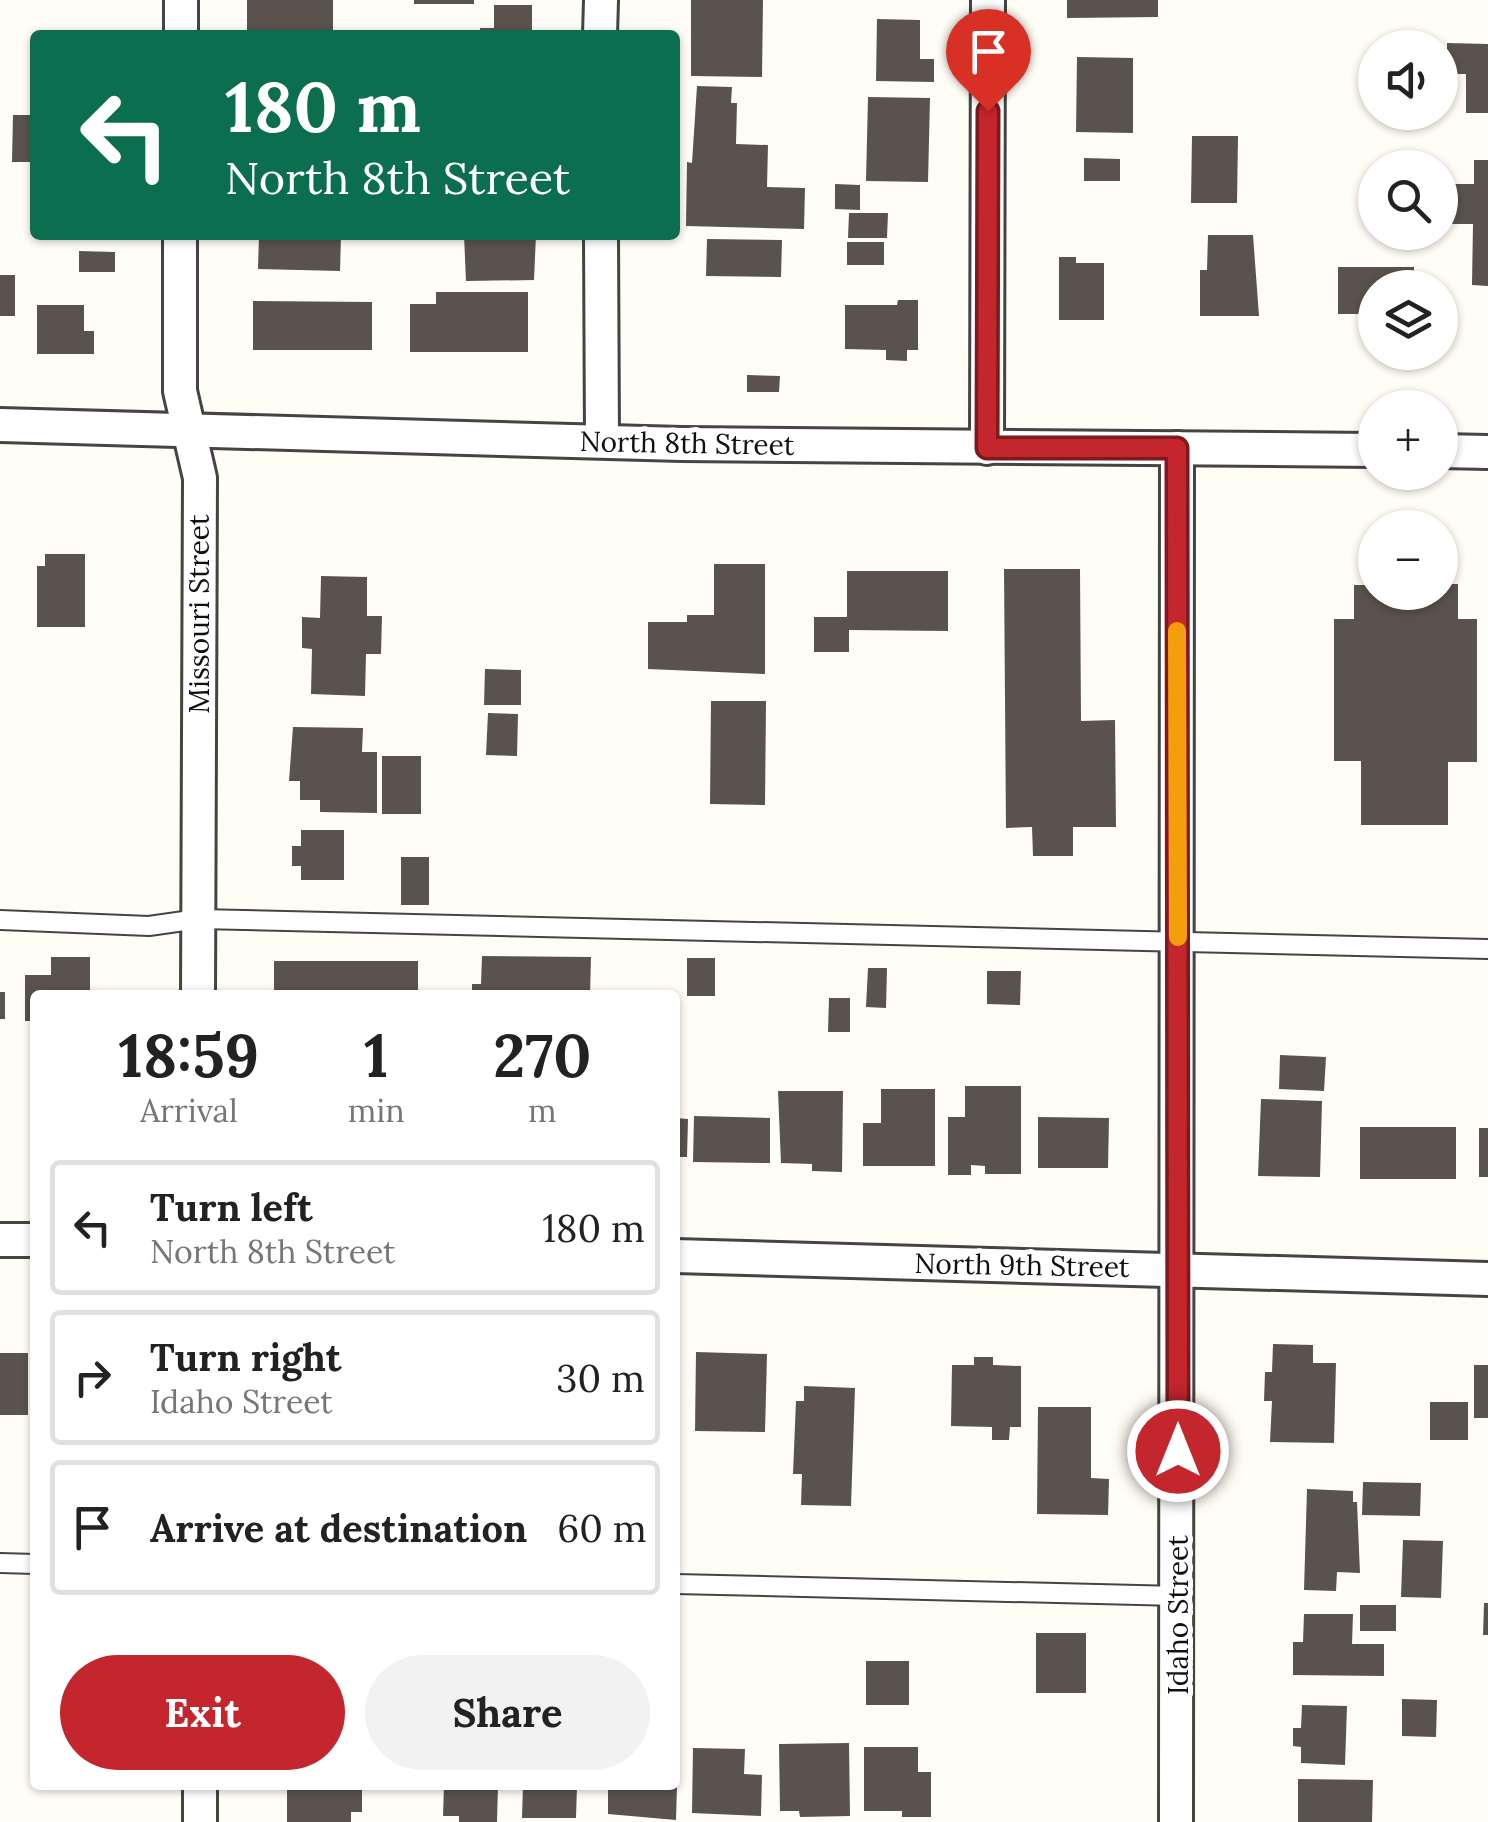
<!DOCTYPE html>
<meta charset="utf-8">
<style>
:root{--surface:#fff;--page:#f2f2f2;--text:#222;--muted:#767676;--line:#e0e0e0;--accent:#c4262e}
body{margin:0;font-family:Lora,serif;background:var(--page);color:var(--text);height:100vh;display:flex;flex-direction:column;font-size:38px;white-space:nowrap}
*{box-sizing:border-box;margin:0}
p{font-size:32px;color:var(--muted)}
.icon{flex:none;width:55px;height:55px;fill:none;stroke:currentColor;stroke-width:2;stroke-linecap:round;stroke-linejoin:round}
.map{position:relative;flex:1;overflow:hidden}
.side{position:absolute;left:30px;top:990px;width:650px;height:800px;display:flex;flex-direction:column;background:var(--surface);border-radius:10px;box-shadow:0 2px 8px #0004}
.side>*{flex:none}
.hud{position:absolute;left:30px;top:30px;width:650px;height:210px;border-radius:10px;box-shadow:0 2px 8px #0004;background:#0b6e4f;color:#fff;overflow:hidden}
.tools{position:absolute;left:1358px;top:30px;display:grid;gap:20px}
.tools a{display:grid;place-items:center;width:100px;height:100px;border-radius:50%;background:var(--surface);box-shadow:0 2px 8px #0004;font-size:50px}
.pin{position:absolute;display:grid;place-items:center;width:85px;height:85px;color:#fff;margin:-102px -42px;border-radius:50% 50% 50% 0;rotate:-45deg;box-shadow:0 0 10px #0007}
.pin .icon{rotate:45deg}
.me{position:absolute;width:110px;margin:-55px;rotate:0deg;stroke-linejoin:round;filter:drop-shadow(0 0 8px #0008)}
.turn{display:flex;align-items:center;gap:35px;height:210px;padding:0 30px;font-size:45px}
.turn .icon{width:130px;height:130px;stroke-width:2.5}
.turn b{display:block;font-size:70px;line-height:85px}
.eta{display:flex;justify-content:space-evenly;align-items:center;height:170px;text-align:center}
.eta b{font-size:60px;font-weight:700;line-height:70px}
.action{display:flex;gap:20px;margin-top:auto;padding:20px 30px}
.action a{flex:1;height:115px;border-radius:60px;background:var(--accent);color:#fff;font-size:40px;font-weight:700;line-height:115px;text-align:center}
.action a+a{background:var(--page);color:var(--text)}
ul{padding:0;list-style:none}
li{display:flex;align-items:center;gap:30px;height:135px;margin:0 20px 15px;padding:0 10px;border:5px solid var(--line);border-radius:10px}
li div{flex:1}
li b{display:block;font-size:38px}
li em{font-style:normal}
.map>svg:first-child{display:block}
.building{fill:#5a524d}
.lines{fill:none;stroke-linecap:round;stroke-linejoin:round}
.service-casing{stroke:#444;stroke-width:22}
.minor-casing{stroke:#444;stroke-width:38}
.service{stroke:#fff;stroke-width:18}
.minor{stroke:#fff;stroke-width:32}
.route-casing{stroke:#7f191e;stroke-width:25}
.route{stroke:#c4262e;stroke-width:18}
.slow{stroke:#f59e0b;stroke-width:18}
.labels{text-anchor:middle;stroke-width:10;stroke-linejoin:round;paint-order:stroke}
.street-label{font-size:28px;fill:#111;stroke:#fff}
</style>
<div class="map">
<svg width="1488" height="1822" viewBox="0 0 1488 1822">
<rect width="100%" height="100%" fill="#fffdf5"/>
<g class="building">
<rect x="247" y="0" width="86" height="35"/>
<rect x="414" y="0" width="60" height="4"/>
<polygon points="691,0 763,0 762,77 691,76"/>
<polygon points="1067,0 1158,0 1158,17 1067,18"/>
<polygon points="494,5 532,5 532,35 480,35 480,28 494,28"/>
<polygon points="877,19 920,20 920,59 934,59 934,82 876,81"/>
<polygon points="1447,43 1488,44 1488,113 1466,113 1466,74 1447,74"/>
<polygon points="1077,57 1133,58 1133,133 1076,132"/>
<polygon points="697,86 732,87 731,103 737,103 736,144 768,145 767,187 805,188 804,229 686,226 687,162 692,163"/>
<polygon points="868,97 930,98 928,182 866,181"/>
<polygon points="13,115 35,115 35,162 12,162"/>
<polygon points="1192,136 1238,136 1237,203 1191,203"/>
<polygon points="1084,158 1120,159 1120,181 1084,181"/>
<polygon points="1474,160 1488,160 1488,286 1472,285 1473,224 1440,224 1440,184 1474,184"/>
<polygon points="1406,161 1437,162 1436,168 1406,168"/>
<polygon points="835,184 860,185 860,210 835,209"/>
<polygon points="849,213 888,213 887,238 848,238"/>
<polygon points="1403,232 1435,232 1435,241 1402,240"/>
<polygon points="259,235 341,235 340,271 258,269"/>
<polygon points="464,235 536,235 534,280 466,281"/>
<polygon points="1208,235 1253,235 1259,316 1200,316 1200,270 1207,270"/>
<polygon points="707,239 782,240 781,277 706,276"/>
<rect x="847" y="242" width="37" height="23"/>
<polygon points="79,251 115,252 115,272 79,272"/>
<polygon points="1059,257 1076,257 1076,263 1104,263 1104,320 1059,320"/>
<polygon points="1338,267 1414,267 1414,288 1375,288 1375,314 1338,314"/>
<rect x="0" y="275" width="15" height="41"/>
<polygon points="436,292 528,292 528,352 410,352 410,304 436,304"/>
<polygon points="898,300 918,300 918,350 907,350 907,361 886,360 886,350 845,349 845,305 897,305"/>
<polygon points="253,301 372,302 372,350 253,350"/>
<polygon points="37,305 84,305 84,331 94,331 94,354 37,354"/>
<polygon points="747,375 780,376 779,392 747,392"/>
<polygon points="45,554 85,554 85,627 37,627 37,566 45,566"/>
<polygon points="714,564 765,564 765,674 648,669 648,622 687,622 687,615 714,615"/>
<polygon points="1004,569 1080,569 1081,721 1115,720 1116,827 1073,827 1073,856 1033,856 1032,827 1006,828"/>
<polygon points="847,571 948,571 948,631 849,630 849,652 814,652 814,617 847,617"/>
<polygon points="321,576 367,577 367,616 382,616 381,654 366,654 365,696 311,694 312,649 302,648 302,617 320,618"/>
<polygon points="1440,584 1458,584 1458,619 1477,619 1477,762 1448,762 1448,825 1361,825 1361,761 1334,761 1334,619 1354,619 1354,585 1375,585 1375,592 1440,592"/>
<polygon points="485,669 521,670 521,705 484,705"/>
<polygon points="711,701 766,701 765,805 710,804"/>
<polygon points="488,713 518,714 517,756 486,755"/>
<polygon points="293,727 363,728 362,752 377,752 377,813 320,812 320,800 300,800 300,781 289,781"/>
<rect x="382" y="756" width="39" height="58"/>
<polygon points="301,830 344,830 344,880 301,880 301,866 292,866 292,846 301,846"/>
<rect x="401" y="857" width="28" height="48"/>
<polygon points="482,956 591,957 590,995 472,995 472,984 481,984"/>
<polygon points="51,957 90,957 90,995 35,995 35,1021 25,1021 25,975 51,975"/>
<rect x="687" y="958" width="28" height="38"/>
<polygon points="274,961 418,961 418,990 406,990 406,995 274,995"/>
<polygon points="868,968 887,968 886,1008 866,1007"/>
<polygon points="987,971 1021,971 1020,1005 987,1004"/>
<rect x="0" y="992" width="5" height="27"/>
<polygon points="829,998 850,998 850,1032 828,1032"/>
<polygon points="1280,1055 1326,1057 1324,1091 1279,1089"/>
<polygon points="965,1086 1021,1086 1021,1174 985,1174 985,1166 971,1165 971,1175 948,1175 948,1117 965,1117"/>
<polygon points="881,1089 935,1089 935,1166 863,1166 863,1123 881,1123"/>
<polygon points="778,1091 843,1091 842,1172 812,1171 812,1164 781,1163"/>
<polygon points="1261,1099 1322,1101 1320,1177 1258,1176"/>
<polygon points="694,1116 770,1118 770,1163 693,1162"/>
<polygon points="1038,1117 1109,1118 1108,1168 1038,1168"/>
<polygon points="675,1118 688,1119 687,1157 675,1157"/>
<rect x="1360" y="1127" width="96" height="52"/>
<rect x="1479" y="1128" width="9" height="49"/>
<polygon points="1273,1344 1313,1345 1313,1363 1336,1363 1334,1443 1270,1442 1272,1401 1264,1401 1265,1372 1272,1372"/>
<polygon points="696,1352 767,1354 765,1432 695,1431"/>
<rect x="0" y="1353" width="28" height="62"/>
<polygon points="974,1357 993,1357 993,1365 1021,1366 1021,1427 1010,1427 1009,1440 992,1440 992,1427 951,1426 952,1365 974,1365"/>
<rect x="1474" y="1365" width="14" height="53"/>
<polygon points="804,1386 855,1388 851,1506 801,1505 802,1474 793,1474 796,1401 804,1401"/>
<rect x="1430" y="1402" width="38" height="38"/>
<polygon points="1038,1407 1091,1407 1091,1478 1109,1479 1108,1515 1037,1514"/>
<polygon points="1363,1482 1421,1483 1420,1516 1362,1515"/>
<polygon points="1307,1489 1353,1491 1353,1502 1357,1502 1360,1573 1337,1572 1336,1591 1304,1590"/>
<polygon points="1403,1540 1443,1541 1441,1598 1401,1597"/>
<polygon points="1484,1603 1488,1603 1488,1635 1483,1635"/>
<rect x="1360" y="1605" width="36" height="26"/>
<polygon points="1304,1614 1353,1614 1352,1644 1384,1644 1384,1676 1293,1675 1293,1642 1303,1642"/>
<rect x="1036" y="1633" width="50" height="60"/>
<rect x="866" y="1661" width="43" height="44"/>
<polygon points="1402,1699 1437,1700 1436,1737 1402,1736"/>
<polygon points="1302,1705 1347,1706 1345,1765 1301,1763 1301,1747 1293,1746 1293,1728 1301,1728"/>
<polygon points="849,1743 850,1816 800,1817 799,1811 780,1811 779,1744"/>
<polygon points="864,1747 918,1747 918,1772 931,1772 931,1817 902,1817 902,1811 864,1811"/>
<polygon points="693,1748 745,1749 744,1774 762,1775 761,1816 692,1813"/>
<polygon points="1298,1779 1373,1780 1372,1822 1298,1822"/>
<polygon points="287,1785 362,1785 362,1812 351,1812 351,1822 287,1822"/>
<polygon points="444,1785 498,1785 497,1822 459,1822 459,1816 443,1816"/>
<polygon points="523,1785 577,1785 576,1818 522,1818"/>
<polygon points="608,1785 677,1785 676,1820 608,1814"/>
</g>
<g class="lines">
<defs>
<g id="service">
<polyline points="0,920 149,926 198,919 1488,949"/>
<polyline points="0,1563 35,1564"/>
<polyline points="675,1584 1179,1596"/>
</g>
<g id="minor">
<polyline points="181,0 181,35"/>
<polyline points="600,35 601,0"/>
<polyline points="180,235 180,391 200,478 198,995"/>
<polyline points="601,235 602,441"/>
<polyline points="0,425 682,444 1375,450"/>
<polyline points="987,448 988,0"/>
<polyline points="1440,451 1488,452"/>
<polyline points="0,1240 35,1240"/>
<polyline points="675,1256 1488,1279"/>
<polyline points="200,1785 200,1822"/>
<polyline points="1176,1822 1177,448"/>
</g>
</defs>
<use href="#service" class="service-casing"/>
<use href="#minor" class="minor-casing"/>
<use href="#service" class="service"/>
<use href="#minor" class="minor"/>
</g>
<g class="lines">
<defs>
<polyline id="route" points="988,111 987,448 1177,448 1178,1451"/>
</defs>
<use href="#route" class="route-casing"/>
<use href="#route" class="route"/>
<polyline class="slow" points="1177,631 1178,937"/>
</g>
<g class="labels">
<g class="street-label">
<text transform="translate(687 443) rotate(1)" y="10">North 8th Street</text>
<text transform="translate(199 614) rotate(-90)" y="10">Missouri Street</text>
<text transform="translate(1022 1265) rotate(1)" y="10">North 9th Street</text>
<text transform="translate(1178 1615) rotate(-90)" y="10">Idaho Street</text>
</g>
</g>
</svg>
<div class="tools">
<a><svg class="icon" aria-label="sound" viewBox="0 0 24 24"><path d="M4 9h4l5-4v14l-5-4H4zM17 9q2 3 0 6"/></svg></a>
<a><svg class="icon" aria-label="search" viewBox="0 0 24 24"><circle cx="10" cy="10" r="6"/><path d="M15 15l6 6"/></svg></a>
<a><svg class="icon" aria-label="layers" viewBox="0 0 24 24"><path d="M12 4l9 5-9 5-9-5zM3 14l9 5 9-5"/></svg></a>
<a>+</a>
<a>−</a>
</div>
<div class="pin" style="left:988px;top:111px;background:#d93025"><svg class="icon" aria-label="arrive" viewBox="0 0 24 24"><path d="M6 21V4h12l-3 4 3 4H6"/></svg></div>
<svg class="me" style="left:1178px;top:1451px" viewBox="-20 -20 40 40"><circle r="17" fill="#c4262e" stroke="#fff" stroke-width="3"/><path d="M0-11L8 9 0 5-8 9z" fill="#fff"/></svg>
<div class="hud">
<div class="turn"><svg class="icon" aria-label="left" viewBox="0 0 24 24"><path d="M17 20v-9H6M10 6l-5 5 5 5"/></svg><div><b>180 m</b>North 8th Street</div></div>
</div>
<section class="side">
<div class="eta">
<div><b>18:59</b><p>Arrival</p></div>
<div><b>1</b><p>min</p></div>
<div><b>270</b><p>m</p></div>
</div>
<ul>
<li><svg class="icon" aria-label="left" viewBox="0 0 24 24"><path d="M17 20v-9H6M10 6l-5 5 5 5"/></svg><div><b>Turn left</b><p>North 8th Street</p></div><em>180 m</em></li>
<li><svg class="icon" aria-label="right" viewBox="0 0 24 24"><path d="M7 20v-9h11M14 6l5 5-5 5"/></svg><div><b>Turn right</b><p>Idaho Street</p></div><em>30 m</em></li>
<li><svg class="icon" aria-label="arrive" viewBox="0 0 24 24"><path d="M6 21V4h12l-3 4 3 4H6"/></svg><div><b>Arrive at destination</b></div><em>60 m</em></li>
</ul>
<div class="action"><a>Exit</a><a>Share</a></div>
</section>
</div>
